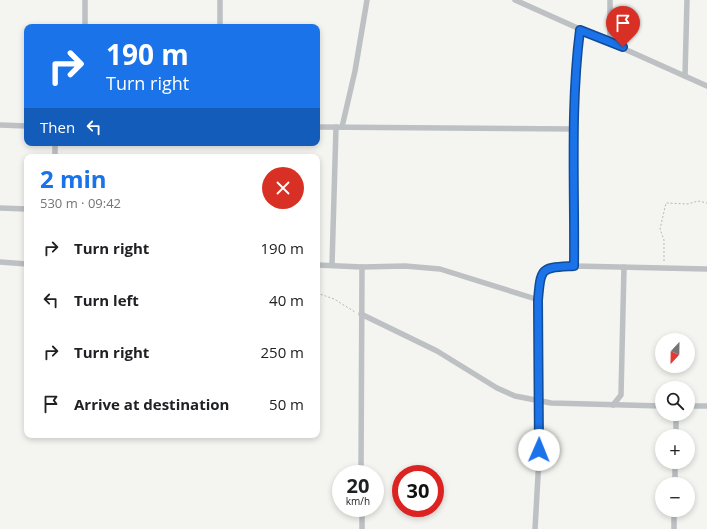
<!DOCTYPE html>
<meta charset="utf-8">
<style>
:root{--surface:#fff;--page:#f6f6f6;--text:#202124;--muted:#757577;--accent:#1a73e8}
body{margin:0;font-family:"Open Sans",sans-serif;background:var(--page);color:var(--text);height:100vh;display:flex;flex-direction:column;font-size:15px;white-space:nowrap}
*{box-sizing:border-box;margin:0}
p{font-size:13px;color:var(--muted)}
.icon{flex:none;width:22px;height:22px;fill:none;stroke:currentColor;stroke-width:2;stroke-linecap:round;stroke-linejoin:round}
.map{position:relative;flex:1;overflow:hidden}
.drawer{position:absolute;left:24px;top:154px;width:296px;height:284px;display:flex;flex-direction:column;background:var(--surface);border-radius:8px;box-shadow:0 2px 6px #0003}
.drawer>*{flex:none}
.guide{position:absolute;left:24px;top:24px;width:296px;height:122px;border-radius:8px;box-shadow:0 2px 6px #0003;background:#1a73e8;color:#fff;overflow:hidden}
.needle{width:26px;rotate:202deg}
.controls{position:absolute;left:655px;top:333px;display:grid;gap:8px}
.controls a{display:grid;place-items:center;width:40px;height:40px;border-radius:50%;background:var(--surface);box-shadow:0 2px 6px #0003;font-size:20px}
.speed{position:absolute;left:332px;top:465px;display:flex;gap:8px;font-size:20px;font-weight:700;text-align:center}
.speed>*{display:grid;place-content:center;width:52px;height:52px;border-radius:50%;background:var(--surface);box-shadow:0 2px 6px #0003;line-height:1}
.speed small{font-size:10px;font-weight:400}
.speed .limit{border:6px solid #d22;background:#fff;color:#111}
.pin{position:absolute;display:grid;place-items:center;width:34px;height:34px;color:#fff;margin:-41px -17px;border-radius:50% 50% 50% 0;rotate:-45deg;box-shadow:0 0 4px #0007}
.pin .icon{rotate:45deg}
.me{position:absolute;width:44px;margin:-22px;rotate:1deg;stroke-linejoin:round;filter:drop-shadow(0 0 3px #0008)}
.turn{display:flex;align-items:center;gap:14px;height:84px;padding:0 16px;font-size:18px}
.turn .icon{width:52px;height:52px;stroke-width:2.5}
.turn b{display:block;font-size:28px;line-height:34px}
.then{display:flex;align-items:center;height:38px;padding:0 16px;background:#0003;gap:8px;font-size:15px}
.round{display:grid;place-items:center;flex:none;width:42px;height:42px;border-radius:21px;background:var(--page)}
.summary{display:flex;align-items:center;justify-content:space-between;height:68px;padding:0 16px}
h1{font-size:24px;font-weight:700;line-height:30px;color:var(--accent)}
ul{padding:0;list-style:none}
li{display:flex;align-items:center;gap:12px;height:52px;padding:0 16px}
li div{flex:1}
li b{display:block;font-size:15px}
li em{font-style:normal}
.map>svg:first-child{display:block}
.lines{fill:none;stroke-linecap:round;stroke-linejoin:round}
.path{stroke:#b7babc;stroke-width:1;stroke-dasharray:2 2;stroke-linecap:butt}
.street{stroke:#bdc1c4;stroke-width:5.5}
.route-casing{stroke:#114b97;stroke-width:10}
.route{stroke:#1a73e8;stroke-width:7}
</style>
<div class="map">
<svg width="707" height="529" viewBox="0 0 707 529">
<rect width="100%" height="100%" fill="#f4f4f0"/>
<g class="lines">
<g class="path">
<polyline points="664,261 664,240 660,229 666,203 688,204 698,201 707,203"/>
<polyline points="317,293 334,299 355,312"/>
</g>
<g class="street">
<polyline points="220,0 220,27"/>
<polyline points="515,0 707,86"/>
<polyline points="610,0 610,41"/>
<polyline points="85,27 85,0"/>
<polyline points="685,76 687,0"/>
<polyline points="0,125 27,126"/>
<polyline points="317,127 575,129 574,266"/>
<polyline points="342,127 355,71 367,0"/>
<polyline points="575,129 578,51 580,30"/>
<polyline points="55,157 55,143"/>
<polyline points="0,208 27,209"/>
<polyline points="0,262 27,264"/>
<polyline points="317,265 362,267 361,474"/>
<polyline points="332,265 336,127"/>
<polyline points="362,267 405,266 440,269 539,300"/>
<polyline points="361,314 437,351 497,388 515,396 551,403 662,406"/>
<polyline points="613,405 621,395 624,267"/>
<polyline points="688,406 707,406"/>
<polyline points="676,436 676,414"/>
<polyline points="675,484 675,462"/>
<polyline points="362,508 362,529"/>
<polyline points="535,529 540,440 539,300 542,273 552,267 574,266 707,269"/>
<polyline points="674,529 674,510"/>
</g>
</g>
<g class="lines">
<defs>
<path id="route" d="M539 450 538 300C541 266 541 268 574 266 575 188 570 108 580 30L623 47"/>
</defs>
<use href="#route" class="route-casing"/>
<use href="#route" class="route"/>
</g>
</svg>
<div class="controls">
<a><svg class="needle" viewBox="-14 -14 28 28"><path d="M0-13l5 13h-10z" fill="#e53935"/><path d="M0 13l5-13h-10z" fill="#757577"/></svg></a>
<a><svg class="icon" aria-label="search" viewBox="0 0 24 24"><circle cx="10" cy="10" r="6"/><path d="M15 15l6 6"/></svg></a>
<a>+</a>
<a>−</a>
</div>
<div class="speed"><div>20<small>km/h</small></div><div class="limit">30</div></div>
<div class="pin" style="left:623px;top:47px;background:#d93025"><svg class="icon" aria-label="arrive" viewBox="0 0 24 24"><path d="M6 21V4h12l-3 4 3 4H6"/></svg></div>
<svg class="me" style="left:539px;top:450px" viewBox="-20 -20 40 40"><circle r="19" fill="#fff"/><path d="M0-13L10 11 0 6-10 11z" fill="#1a73e8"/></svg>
<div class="guide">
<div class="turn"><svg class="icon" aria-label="right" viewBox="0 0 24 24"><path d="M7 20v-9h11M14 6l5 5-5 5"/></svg><div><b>190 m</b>Turn right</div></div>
<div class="then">Then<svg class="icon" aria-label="left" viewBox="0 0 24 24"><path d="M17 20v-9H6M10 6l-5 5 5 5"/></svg></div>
</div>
<section class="drawer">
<div class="summary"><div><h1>2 min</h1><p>530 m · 09:42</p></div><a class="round" style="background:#d93025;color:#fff"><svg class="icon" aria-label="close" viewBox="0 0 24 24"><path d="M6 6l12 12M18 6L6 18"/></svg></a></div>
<ul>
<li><svg class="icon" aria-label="right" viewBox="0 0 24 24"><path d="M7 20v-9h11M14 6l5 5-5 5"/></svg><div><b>Turn right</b></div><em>190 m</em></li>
<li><svg class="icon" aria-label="left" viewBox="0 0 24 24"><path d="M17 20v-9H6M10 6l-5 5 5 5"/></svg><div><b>Turn left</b></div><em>40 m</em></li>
<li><svg class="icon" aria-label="right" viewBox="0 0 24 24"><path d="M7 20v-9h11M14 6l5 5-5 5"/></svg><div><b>Turn right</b></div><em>250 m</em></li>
<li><svg class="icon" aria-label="arrive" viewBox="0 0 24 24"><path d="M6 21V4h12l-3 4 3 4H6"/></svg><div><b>Arrive at destination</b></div><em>50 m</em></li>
</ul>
</section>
</div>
